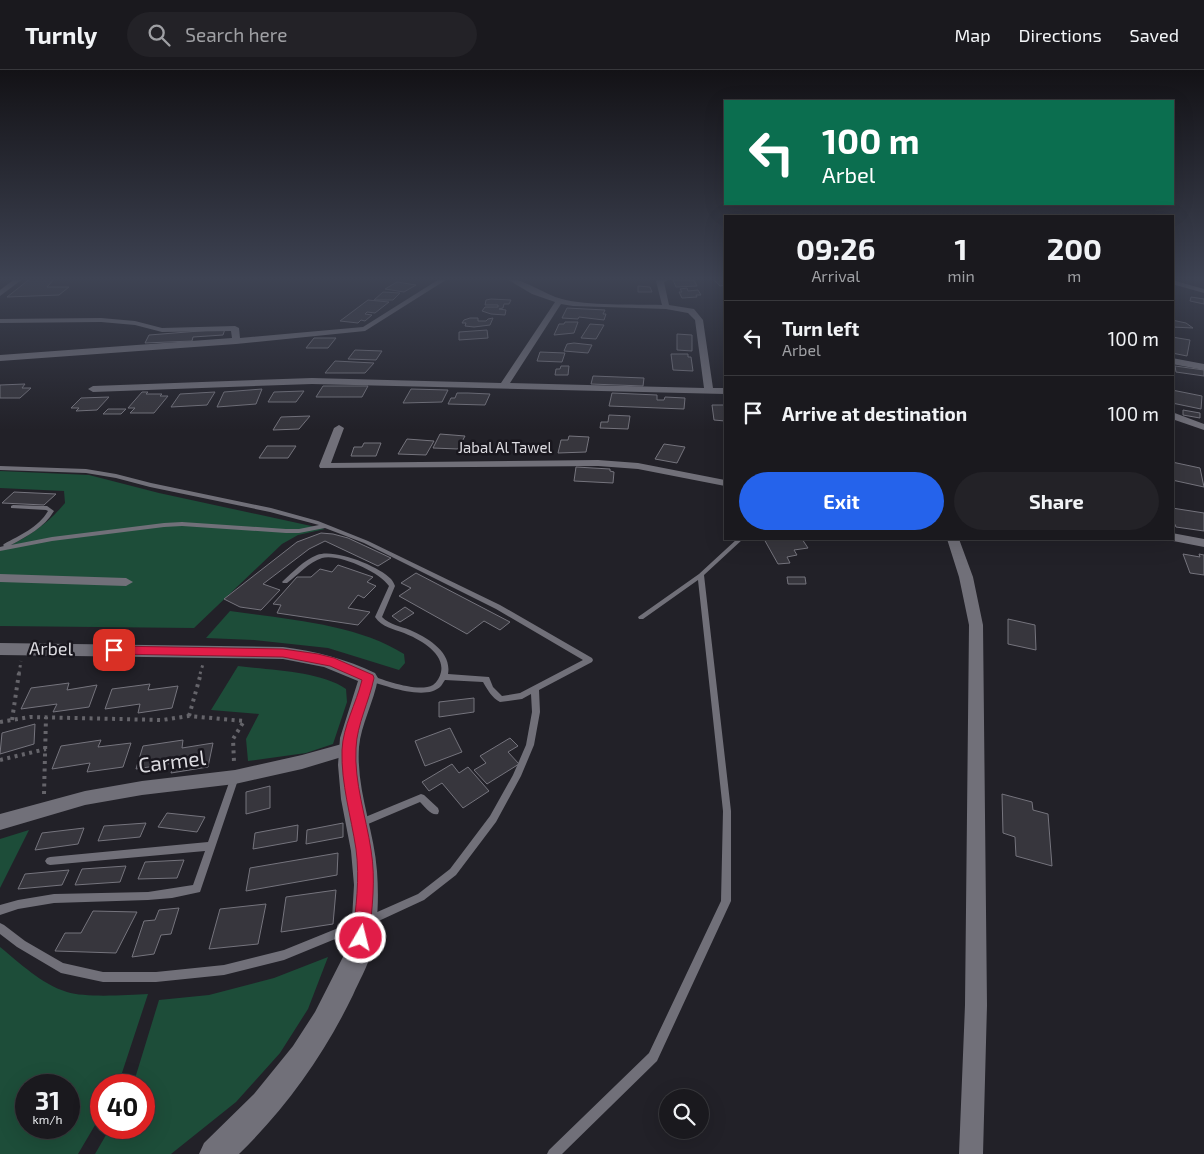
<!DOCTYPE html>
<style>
:root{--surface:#1a191e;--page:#232227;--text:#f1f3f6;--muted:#9fa0a4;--line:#38383c;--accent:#2563eb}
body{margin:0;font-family:"Exo 2",sans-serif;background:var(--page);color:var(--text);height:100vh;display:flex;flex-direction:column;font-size:19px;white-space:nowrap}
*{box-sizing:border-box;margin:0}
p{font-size:16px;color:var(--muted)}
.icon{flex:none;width:28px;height:28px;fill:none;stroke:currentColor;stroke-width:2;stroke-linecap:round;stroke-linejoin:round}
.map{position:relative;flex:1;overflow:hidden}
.details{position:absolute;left:724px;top:145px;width:450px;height:325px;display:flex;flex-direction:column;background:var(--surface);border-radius:0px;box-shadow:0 5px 20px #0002,0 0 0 1px var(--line)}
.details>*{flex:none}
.hud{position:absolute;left:724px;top:30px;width:450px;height:105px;border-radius:0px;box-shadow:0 5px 20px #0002,0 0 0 1px var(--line);background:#0b6e4f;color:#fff;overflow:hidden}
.buttons{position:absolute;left:659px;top:1019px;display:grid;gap:10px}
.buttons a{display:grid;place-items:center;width:50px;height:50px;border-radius:50%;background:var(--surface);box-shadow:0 5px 20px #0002,0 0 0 1px var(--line);font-size:25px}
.speed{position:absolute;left:15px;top:1004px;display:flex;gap:10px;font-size:25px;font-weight:700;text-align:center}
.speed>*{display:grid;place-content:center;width:65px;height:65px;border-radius:50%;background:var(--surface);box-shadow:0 5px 20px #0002,0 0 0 1px var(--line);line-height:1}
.speed small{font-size:12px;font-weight:400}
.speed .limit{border:8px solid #d22;background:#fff;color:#111}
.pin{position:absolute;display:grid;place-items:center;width:42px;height:42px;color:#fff;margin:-21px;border-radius:10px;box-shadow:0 2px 8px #0006}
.me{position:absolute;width:55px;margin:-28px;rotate:8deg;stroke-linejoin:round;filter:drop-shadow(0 0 4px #0008)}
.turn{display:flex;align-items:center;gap:18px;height:105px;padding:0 15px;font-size:22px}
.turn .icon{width:65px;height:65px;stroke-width:2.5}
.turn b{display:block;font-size:35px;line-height:42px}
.eta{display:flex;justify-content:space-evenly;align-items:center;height:85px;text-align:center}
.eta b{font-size:30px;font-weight:700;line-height:35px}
.action{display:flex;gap:10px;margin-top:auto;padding:10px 15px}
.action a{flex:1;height:58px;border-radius:30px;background:var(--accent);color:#fff;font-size:20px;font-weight:700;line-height:58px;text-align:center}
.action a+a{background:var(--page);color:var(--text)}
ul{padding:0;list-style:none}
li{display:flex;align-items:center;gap:15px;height:75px;padding:0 15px;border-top:1px solid var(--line)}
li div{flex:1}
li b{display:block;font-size:19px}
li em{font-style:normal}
header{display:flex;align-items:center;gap:30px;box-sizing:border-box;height:70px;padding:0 25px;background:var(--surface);border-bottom:1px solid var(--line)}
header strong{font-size:24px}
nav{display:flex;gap:28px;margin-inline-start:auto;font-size:18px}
.search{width:350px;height:45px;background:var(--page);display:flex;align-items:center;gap:12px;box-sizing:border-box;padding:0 18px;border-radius:28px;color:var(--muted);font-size:19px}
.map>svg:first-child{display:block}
.green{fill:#1d4d39;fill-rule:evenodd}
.building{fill:#37363d;stroke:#75747d}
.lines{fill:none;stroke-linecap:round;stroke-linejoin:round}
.path-far1{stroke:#65646a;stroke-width:3;stroke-dasharray:2.5 4;stroke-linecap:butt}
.path{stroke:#65646a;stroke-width:4;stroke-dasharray:3 4.5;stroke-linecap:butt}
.service{fill:#717079;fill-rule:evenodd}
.minor{fill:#717079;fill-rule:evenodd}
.tertiary{fill:#717079;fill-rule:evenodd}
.route{fill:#e11d48;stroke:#92132f}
.labels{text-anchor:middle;stroke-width:5;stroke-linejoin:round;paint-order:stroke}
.far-street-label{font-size:15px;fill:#dddce1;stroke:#19171e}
.street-label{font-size:18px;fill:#dddce1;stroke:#19171e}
.near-street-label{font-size:21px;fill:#dddce1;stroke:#19171e}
</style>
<header>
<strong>Turnly</strong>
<div class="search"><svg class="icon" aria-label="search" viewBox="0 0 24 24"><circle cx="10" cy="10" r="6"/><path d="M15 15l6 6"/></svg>Search here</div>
<nav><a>Map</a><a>Directions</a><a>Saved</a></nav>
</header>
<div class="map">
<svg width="1204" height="1084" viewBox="0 0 1204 1084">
<rect width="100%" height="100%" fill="#222128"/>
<g class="green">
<path d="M0 401 89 405 159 423 325 459 298 465 282 474 194 558 0 556V481C27 467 46 456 65 433L64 421 0 418Z"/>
<path d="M230 541C286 549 357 554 404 584L405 593 399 600 328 578 254 570 206 568Z"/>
<path d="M238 596C269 600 321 601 346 619L347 632 333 674 306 683 248 691 246 669 259 644 211 640Z"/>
<polygon points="29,760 0,818 0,769"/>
<path d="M0 877C20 893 41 914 67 922 86 928 127 925 148 924L118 1015H101V1045L78 1084H0ZM26 1015H69V1058H26Z"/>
<polygon points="328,887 308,939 280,983 236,1032 171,1084 95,1084 110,1058 144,1058 144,1015 133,1015 159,930 209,925 274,908"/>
</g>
<g class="building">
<polygon points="31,208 55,208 47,217 69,217 59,225 7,227"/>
<polygon points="712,208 725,208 725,215 720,216"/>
<polygon points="673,210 694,210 697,216 676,217"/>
<polygon points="397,212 416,215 404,222 385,219"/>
<polygon points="638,216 650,217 652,222 638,222"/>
<polygon points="687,218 688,221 698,220 701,225 696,225 697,227 682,228 679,222 682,222 680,219"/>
<polygon points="383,222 400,223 393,230 374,230"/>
<polygon points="1191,227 1204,229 1204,234 1190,231"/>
<polygon points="491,229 511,230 509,234 504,234 503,238 499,239 506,240 505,245 491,244 482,241 485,237 498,237 498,235 485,235 486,230"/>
<polygon points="368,230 389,232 375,243 367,242 365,244 372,245 365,251 361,250 358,253 340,251"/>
<polygon points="567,238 605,240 603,244 606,244 604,250 579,247 578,249 562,248"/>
<polygon points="470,248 478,248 478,251 486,251 488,249 493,248 490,255 474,257 465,256 466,253 462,253 464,250"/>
<polygon points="1172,250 1186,253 1193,258 1172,257"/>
<polygon points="565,252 578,252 574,263 554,265 559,254 564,254"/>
<polygon points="590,254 604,255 596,269 581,268"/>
<polygon points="225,259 223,265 193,267 192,271 145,273 149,265"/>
<polygon points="487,260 488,268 459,270 459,262"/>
<polygon points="677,264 692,265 692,281 677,280"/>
<polygon points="1172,267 1190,270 1187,286 1172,283"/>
<polygon points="314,268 336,268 328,278 306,278"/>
<polygon points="574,273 592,275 588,283 564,281 567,274"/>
<polygon points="355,280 382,281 376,290 348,289"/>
<polygon points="540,282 565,283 562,292 537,291"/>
<polygon points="671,284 688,284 688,287 691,287 693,301 673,300"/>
<polygon points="335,291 374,293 365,303 325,303"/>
<polygon points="561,296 569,296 568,305 555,305 556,299 560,299"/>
<polygon points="1175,296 1204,300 1204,306 1176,302"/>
<polygon points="593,306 644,308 643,316 591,314"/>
<polygon points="25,314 22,318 31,318 20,328 0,328 0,315"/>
<polygon points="323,316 368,316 362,327 316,327"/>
<polygon points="262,319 256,334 217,337 224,322"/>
<polygon points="411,319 448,320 442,332 403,333"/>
<polygon points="1172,320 1202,326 1201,339 1172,333"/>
<polygon points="304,321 296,332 268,332 274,322"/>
<polygon points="142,322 148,322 146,324 162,324 160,326 168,326 154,343 130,343 135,338 128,338"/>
<polygon points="215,322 207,335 171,337 180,324"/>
<polygon points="457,323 468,323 490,324 485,335 448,334 451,328 455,328"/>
<polygon points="612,323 657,325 657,330 664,330 665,327 685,328 684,339 609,336"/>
<polygon points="109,327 97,340 76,341 79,338 71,338 81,328"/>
<polygon points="712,335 725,335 725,351 714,350"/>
<polygon points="108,339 126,339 121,344 103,344"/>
<polygon points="1183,340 1200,343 1200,348 1183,345"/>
<polygon points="609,345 630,346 628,359 600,358 601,352 608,352"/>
<polygon points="310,346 299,359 273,360 281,347"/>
<polygon points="440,364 465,366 458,379 433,378"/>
<polygon points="569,366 589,367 586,382 558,383 561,370 568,370"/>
<polygon points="407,369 434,371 426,385 398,384"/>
<polygon points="364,373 381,373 376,386 351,386 354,377 362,377"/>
<polygon points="664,374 685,377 677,393 655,389"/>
<polygon points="267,376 296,376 288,388 259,388"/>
<polygon points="1172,392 1200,398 1204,417 1172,410"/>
<polygon points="576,397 610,399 610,401 614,402 613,413 574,411"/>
<polygon points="14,422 56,424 44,435 2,433"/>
<polygon points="1172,438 1204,443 1204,461 1176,457 1172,448"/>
<polygon points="321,463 333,464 348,468 391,488 378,496 325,471 309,479 263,514 280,520 261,540 240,537 224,529 297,472"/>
<polygon points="764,469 802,469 808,478 794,480 797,485 787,487 790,493 778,494"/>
<polygon points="1183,484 1200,487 1199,484 1204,485 1204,505 1190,503"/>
<polygon points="338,495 373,507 367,512 376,516 364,528 358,525 348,538 370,542 358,555 277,543 281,535 273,534 297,507 311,507 320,499 332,502"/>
<polygon points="416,503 510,552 500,560 484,551 467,564 399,526 411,518 401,513"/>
<polygon points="787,507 805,507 806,514 788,514"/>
<polygon points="405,537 414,543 400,552 392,546"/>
<polygon points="1008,549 1035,555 1036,580 1008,574"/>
<polygon points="69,613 67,620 97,615 89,637 53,642 57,634 21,639 31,618"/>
<polygon points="150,614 148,620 178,616 172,638 138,643 140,634 105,639 112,619"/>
<polygon points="474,628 474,642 439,647 439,632"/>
<polygon points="35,654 34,674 0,684 2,663"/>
<polygon points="450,658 462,682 425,696 415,671"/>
<polygon points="510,668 518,676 508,682 519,694 487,714 474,700 486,693 480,686"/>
<polygon points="101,670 98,677 131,673 123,697 87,702 90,693 52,699 61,676"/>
<polygon points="183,670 182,678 213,673 208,697 171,703 174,693 136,699 143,676"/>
<polygon points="452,694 459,703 468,697 489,721 463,738 442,713 429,721 422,712"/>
<polygon points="270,716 270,738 246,744 246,722"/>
<polygon points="1002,724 1032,732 1033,740 1048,744 1052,796 1016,786 1015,767 1003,763"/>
<polygon points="167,743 205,747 197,762 158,757"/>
<polygon points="146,753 140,767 98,771 104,756"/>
<polygon points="343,753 343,767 306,774 307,760"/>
<polygon points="298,755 297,771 253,779 255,763"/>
<polygon points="84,758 78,774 35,780 42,763"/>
<polygon points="338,783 337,805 246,821 250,798"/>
<polygon points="184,790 177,808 138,809 145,792"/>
<polygon points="126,796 120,812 75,815 82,799"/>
<polygon points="69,800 62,815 18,819 25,804"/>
<polygon points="336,820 333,854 281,862 286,827"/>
<polygon points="266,834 258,874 209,879 220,839"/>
<polygon points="179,838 171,864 161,865 154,884 132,887 144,851 155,850 159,840"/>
<polygon points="93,841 137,842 116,883 55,881 65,863 81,863"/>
</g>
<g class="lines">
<g class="path-far1">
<polyline points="19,604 21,591"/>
<polyline points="200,604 203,594"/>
</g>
<g class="path">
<polyline points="189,646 201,603"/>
<polyline points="12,650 19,603"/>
<polyline points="0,652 30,647 162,650 189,646 244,651 233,669 234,692"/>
<polyline points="0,690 46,679"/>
<polyline points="44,724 46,647"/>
</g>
<g class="service">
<path d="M0 396 86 399 116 404 151 413 271 438 318 451 368 471 500 535 592 588 593 590 592 592 539 620 540 642 534 675 521 706 496 752 456 805 424 830 370 855 366 853 365 850 366 847 418 824 450 799 490 746 513 705 526 675 532 642 531 624 522 629 500 632C492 628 487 619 483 612L445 610C444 611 442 615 441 616 426 632 384 615 366 610L365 608 366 606 369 605C384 610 418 623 433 615 437 612 440 607 441 602 445 583 419 569 404 563 393 559 382 557 375 547L389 516C380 502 338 483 322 488 309 492 298 505 287 513H283L282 512 283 511C293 502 304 490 317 485 334 478 379 496 391 509 393 511 394 514 395 516L382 547C390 555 400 556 410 560 428 568 452 582 448 604L489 607 493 617 502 626 520 623 583 590 496 539 364 473 325 458 299 463H286L182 456 164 457 52 471 0 481V477L4 476 3 475 4 474C20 465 38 458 48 441L46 440 11 438V436L13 435 47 436 54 441C44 458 27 466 11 475L52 467 164 453 182 452 286 459H299L319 455 270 442 150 417 116 408 86 403 0 400Z"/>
<polygon points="737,469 743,469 704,505 731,741 731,831 657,991 562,1084 547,1084 549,1080 649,983 721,831 723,741 698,510 643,549 639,549 638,547 699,504"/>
<polygon points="235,704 238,705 239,707 200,822 172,828 148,830 54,833 18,839 0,845 0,835 18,830 54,824 148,822 193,815 205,781 50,795 47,794 45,791 47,788 50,787 208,772 231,707 232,705"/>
<path d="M421 724 424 725 438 738 439 741 438 744C431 746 425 737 420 732L361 757 358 756 357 753 358 750Z"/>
<polygon points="358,850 362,852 363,855 362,858 284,890 224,905 156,912 103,912 61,903 17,877 0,864 0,853 4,855 25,871 63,893 103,902 156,902 224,895 284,880"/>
</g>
<g class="minor">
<polygon points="16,208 24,208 0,226 0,220"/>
<polygon points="441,208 449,208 365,261 236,274 0,291 0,285 232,268 231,261 162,262 135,255 101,252 0,253 0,249 101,248 135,251 162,258 235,256 239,258 240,268 363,257"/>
<path d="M505 208C524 208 543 224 562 229 587 236 634 234 662 235L656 211 661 208H671L664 212 669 235 694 239 703 250 713 318H725V324L312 314 93 322 88 319 93 316 312 308 501 313 555 232 532 224ZM561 234 573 236 666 239 688 243 695 250 704 318 510 313Z"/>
<polygon points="1172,210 1204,219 1204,223 1172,214"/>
<polygon points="1172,288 1204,294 1204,300 1172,294"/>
<polygon points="1172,342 1204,354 1204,360 1172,349"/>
<polygon points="339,355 344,358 331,393 598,390 638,393 725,410 725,416 638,399 598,396 320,398 319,396 334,358"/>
<polygon points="1172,463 1204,469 1204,477 1168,470 1172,469"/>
<polygon points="947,469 959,469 973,507 983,555 987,935 983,1084 959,1084 965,935 969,555 959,507"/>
<polygon points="0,504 126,508 133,512 126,516 0,512"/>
<polygon points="349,672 355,673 357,678 355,683 302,699 235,714 142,725 85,735 0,760 0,744 85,721 142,711 235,700 302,685"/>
</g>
<path class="tertiary" d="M0 573 283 577C315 581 346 589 375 603L378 608C374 632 361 654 359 677 356 720 374 759 377 801 379 828 378 857 371 883 367 898 359 911 353 925 324 985 286 1038 239 1084H199L204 1073 254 1024 293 976 315 942 345 883 352 849 354 815 351 781 341 729 338 695 340 668 358 611 324 597 283 589 0 585Z"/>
</g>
<linearGradient id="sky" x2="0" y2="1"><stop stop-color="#131216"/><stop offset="0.58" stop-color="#3e4353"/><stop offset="1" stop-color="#3e4353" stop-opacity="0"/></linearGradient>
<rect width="1204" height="360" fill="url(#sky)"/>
<path class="route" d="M114 576 283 579 318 584 334 588 373 605 374 608C369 632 357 654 356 678 354 713 366 746 371 780 376 810 372 838 369 868L367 873 361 876 355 873 352 868C356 838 360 809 356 779 351 746 341 714 342 680 343 656 356 634 362 610L330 596 283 587 114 584 109 580Z"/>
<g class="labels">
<g class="far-street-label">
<text x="505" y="383">Jabal Al Tawel</text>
</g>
<g class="street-label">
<text transform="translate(51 579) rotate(1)" y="6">Arbel</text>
</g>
<g class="near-street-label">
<text transform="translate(172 692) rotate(-7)" y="7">Carmel</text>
</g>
</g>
</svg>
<div class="buttons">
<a><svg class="icon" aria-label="search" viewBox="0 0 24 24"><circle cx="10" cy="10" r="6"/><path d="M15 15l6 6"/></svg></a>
</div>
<div class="speed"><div>31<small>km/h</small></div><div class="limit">40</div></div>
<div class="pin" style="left:114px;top:580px;background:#d93025"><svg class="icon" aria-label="arrive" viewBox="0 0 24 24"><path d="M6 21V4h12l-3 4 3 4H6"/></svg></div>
<svg class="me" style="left:361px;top:868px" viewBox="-20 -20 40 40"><circle r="17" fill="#e11d48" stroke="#fff" stroke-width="3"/><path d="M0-11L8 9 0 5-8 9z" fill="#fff"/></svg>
<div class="hud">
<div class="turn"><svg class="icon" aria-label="left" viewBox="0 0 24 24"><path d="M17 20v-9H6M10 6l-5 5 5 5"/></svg><div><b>100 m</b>Arbel</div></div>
</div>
<section class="details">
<div class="eta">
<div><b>09:26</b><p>Arrival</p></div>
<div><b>1</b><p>min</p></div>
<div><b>200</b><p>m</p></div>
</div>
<ul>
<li><svg class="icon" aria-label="left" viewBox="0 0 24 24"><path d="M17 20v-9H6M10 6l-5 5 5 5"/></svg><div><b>Turn left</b><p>Arbel</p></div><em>100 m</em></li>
<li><svg class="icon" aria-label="arrive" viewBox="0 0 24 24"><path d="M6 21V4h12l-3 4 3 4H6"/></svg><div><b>Arrive at destination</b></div><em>100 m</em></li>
</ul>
<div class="action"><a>Exit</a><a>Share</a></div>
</section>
</div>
